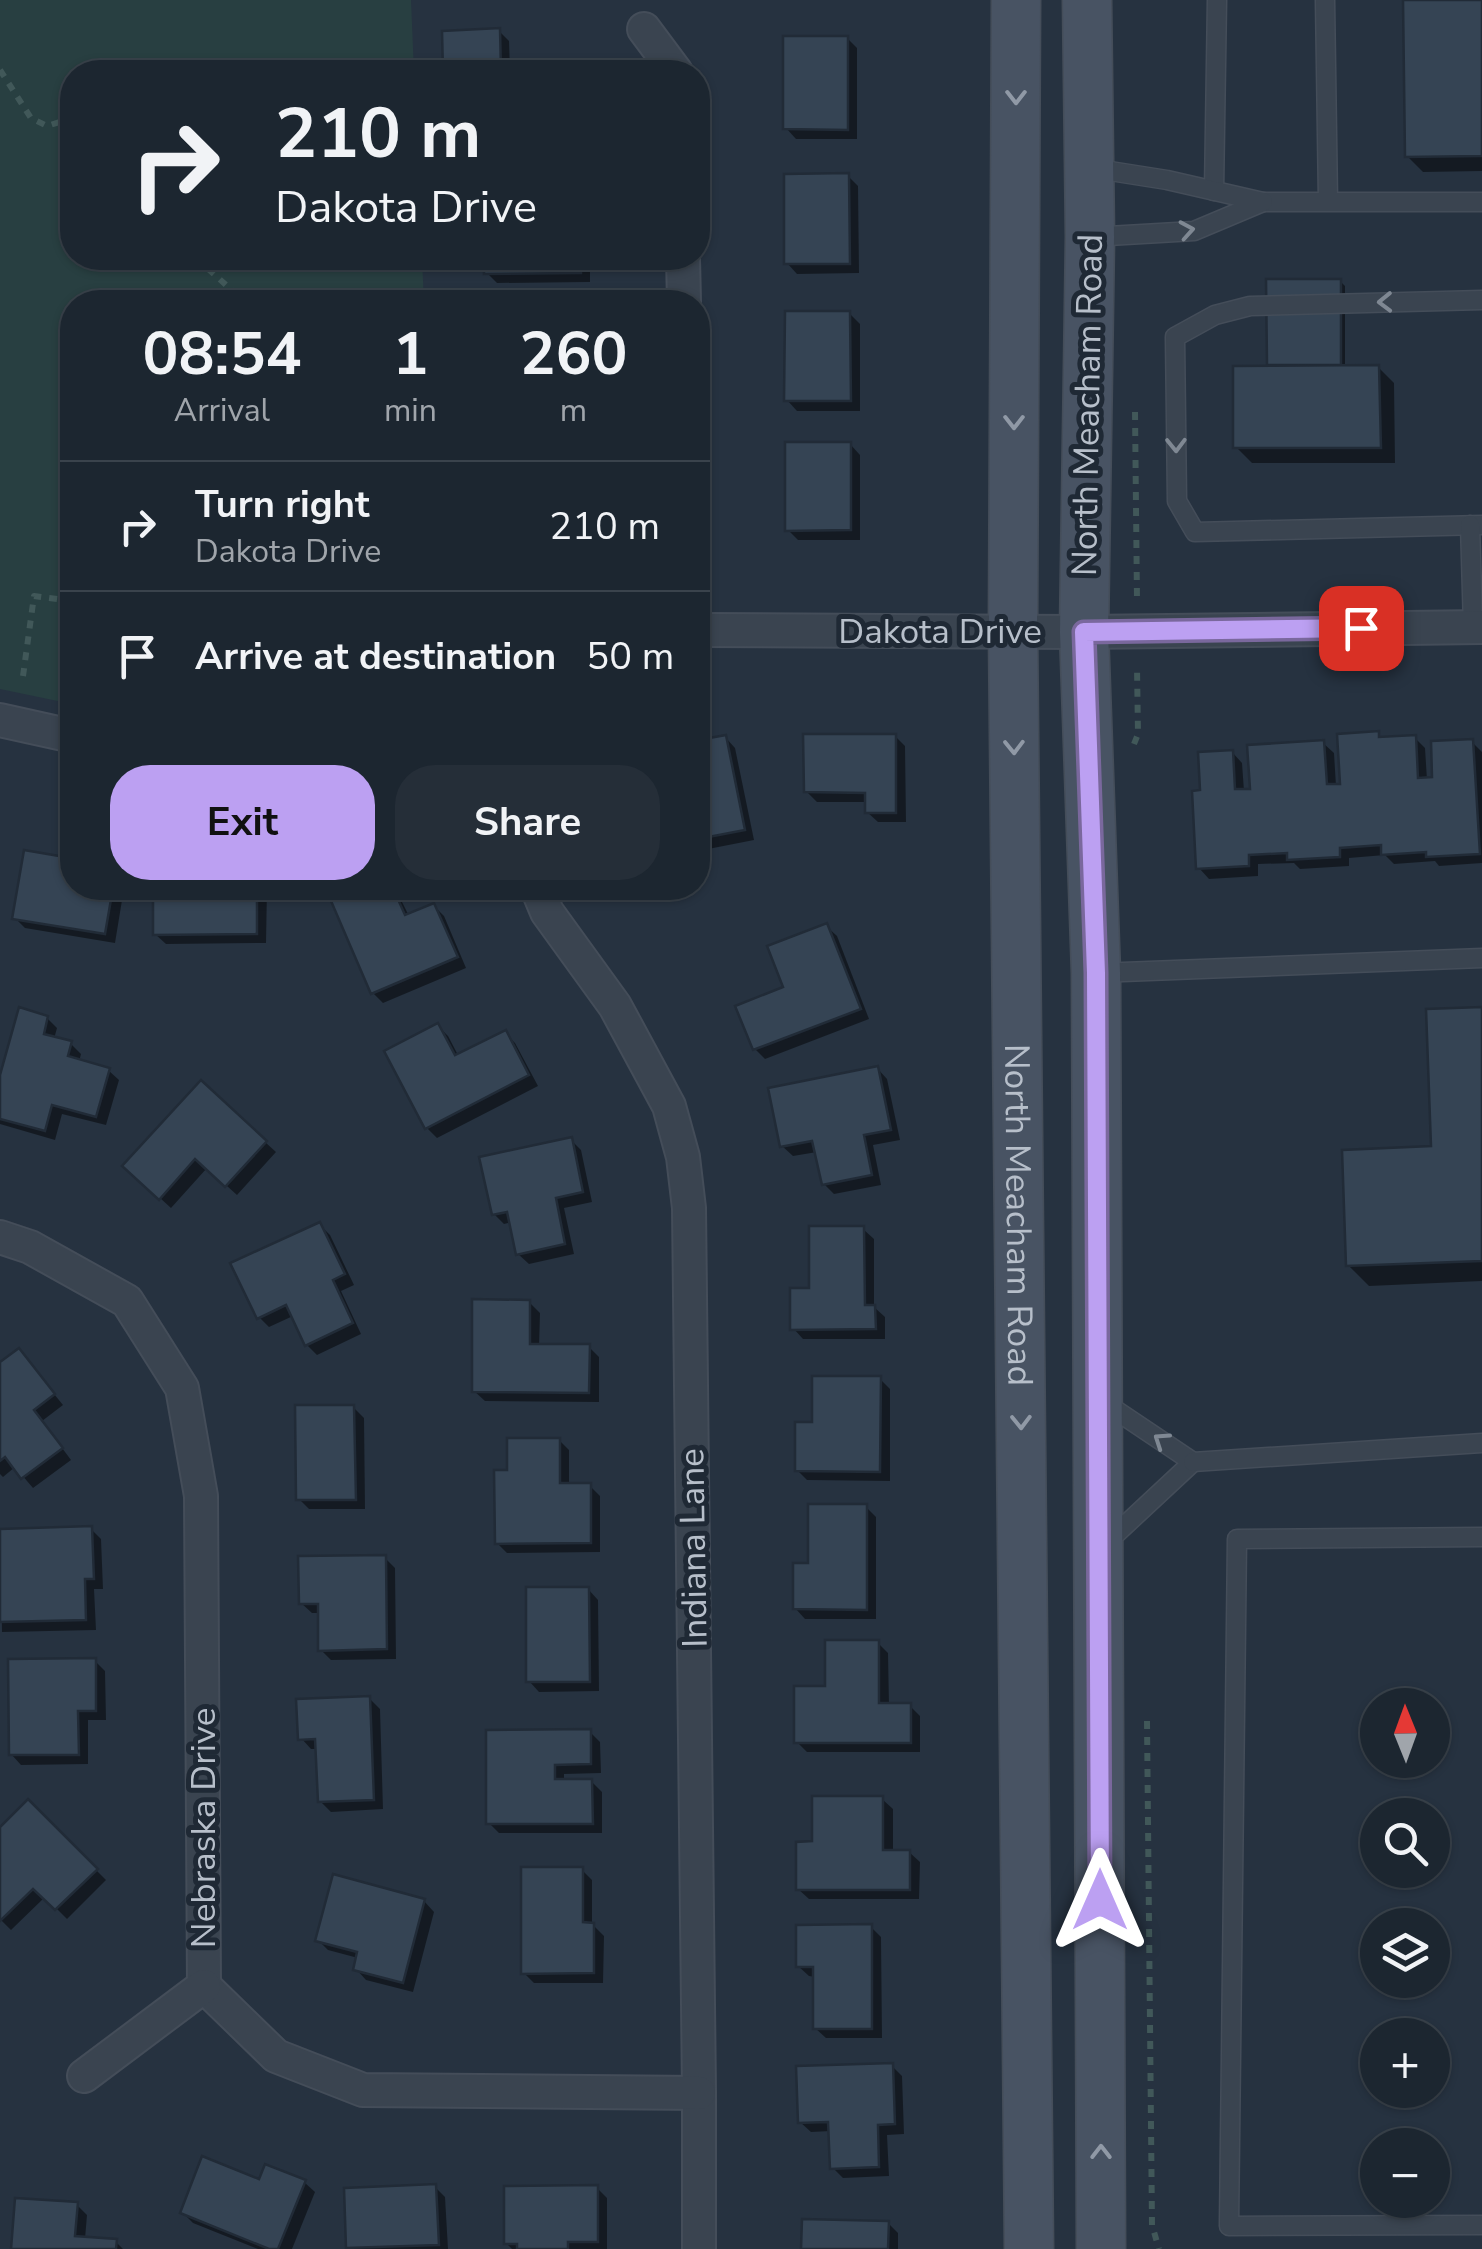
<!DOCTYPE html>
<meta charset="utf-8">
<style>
:root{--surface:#1c2630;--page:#252e38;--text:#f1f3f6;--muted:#a0a5ab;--line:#3a434c;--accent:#bca0f2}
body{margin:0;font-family:"Nunito Sans",sans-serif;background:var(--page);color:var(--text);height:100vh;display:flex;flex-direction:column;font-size:38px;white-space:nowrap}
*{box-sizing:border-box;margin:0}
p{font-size:32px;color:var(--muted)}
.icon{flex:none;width:55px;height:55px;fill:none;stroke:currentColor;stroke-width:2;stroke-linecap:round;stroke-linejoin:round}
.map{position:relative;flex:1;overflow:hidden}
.sheet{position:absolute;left:60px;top:290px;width:650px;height:610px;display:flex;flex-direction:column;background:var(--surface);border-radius:40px;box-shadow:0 2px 8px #0004,0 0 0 2px var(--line)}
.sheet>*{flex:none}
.guide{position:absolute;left:60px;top:60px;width:650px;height:210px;border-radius:40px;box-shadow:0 2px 8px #0004,0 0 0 2px var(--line);background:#1c2630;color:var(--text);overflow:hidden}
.needle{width:65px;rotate:359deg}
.controls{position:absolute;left:1360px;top:1688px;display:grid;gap:20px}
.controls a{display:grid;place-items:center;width:90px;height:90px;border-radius:50%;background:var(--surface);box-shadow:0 2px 8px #0004,0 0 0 2px var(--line);font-size:50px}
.pin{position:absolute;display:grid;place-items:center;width:85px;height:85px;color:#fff;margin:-42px;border-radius:20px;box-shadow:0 5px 15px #0006}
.me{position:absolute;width:110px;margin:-55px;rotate:0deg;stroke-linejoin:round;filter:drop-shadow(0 0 8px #0008)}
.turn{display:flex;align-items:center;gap:35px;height:210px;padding:0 50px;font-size:45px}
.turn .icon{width:130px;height:130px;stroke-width:2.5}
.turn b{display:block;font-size:70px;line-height:85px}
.eta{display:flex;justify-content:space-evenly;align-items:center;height:170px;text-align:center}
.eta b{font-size:60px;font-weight:700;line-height:70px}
.button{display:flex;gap:20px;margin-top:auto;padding:20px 50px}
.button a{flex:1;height:115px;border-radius:40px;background:var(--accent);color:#111;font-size:40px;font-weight:700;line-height:115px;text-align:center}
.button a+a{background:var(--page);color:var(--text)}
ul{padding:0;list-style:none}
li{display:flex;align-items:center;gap:30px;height:130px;padding:0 50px;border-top:2px solid var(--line)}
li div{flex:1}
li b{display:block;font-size:38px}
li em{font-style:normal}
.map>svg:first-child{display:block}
.green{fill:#283f41}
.shadow{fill:#0007}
.building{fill:#354454;stroke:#212b37;stroke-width:2.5}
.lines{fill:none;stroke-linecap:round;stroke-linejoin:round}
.service-casing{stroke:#444d59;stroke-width:21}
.minor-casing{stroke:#444d59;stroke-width:36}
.secondary-casing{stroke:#444d59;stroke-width:51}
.path{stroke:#415859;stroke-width:6;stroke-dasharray:8 8;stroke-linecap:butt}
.service{stroke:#3a4450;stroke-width:18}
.minor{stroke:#3a4450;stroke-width:32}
.secondary{stroke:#485363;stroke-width:48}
.oneway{stroke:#9099a6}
.oneway2{stroke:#7f8893}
.route-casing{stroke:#7a689d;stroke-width:25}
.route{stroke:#bca0f2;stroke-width:18}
.labels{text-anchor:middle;stroke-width:10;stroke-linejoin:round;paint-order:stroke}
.street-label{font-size:35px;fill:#b7bfca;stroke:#1f2935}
</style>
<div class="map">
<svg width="1482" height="2249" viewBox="0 0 1482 2249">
<rect width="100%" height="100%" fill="#263240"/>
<polygon class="green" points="0,0 411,0 414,72 72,72 72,258 422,258 424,302 72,302 72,704 0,689"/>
<g class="shadow">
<polygon points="1405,0 1482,0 1482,171 1423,172 1407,156"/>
<polygon points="499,31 509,41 510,72 446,72 444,33"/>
<polygon points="847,38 857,48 857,139 796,139 786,128"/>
<polygon points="848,176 858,186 859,273 797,274 787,263"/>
<polygon points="487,258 590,258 590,282 497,283 487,273"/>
<polygon points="1340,281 1345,286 1345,368 1378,367 1394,383 1395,463 1252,463 1236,447 1273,368 1270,364"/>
<polygon points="849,313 860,324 860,411 797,411 787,400"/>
<polygon points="850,444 860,455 860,540 798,540 788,530"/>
<polygon points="1378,734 1383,740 1415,738 1425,748 1427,780 1435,780 1472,742 1482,752 1482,863 1439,866 1435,861 1394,864 1385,855 1349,858 1349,866 1300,869 1294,863 1258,864 1258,876 1209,879 1199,868 1203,792 1232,752 1242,763 1244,791 1252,791 1323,743 1334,753 1336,786 1343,786"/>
<polygon points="895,736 905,746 906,822 878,822 867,812 867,802 817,802 806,791"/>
<polygon points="725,737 735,748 754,840 698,851 698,743"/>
<polygon points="26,853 72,861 72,888 124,888 115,943 25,928 15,918"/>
<polygon points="155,888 267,888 266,943 166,944 155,934"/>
<polygon points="369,888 395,888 409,916 434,906 444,916 466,968 383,1003 373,993 334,903"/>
<polygon points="826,926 837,936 869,1019 765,1059 755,1049"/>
<polygon points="1482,1009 1482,1281 1369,1286 1348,1265 1434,1149"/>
<polygon points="47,1018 57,1028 54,1039 71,1044 81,1054 79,1062 108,1070 119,1080 106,1125 62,1114 55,1140 0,1124 0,1085"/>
<polygon points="438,1026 448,1036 459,1057 505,1033 515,1043 538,1086 437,1138 427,1128"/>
<polygon points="877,1068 887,1079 900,1140 873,1145 881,1185 834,1194 824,1184 817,1152 793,1156 782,1146"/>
<polygon points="571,1140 581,1150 592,1202 564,1208 574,1254 529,1264 518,1254 512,1222 504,1224 494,1214"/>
<polygon points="265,1142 276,1152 237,1195 207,1168 171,1208 125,1166"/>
<polygon points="320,1225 330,1235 354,1285 341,1291 361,1334 317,1355 307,1345 293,1316 269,1327 259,1317"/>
<polygon points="863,1229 874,1239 874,1307 885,1317 885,1339 803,1339 793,1328 811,1291"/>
<polygon points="529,1302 540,1313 539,1347 589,1347 599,1357 599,1402 485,1401 474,1391"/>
<polygon points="19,1351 63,1405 42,1421 71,1460 33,1488 15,1467 3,1477 0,1474 0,1365"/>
<polygon points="880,1379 890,1389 890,1481 807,1480 797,1470 814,1424"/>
<polygon points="353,1407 364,1418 365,1509 309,1509 299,1499"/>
<polygon points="559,1440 569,1450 569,1486 590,1486 600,1496 600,1552 507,1553 497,1543 510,1472"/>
<polygon points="866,1507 876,1517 876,1619 805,1619 795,1608 810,1566"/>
<polygon points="91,1529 101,1539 103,1589 94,1589 96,1630 2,1632 0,1532"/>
<polygon points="384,1557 395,1568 396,1659 331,1660 321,1650 320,1613 312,1613 301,1603"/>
<polygon points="588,1589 598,1600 599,1691 539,1692 529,1681"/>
<polygon points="878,1643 888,1653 889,1706 910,1706 920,1716 920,1752 807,1752 797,1742 827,1688"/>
<polygon points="95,1661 105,1671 106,1720 88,1720 88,1764 21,1765 11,1754"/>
<polygon points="369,1698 380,1709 383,1809 331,1812 320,1801 318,1749 311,1749 301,1738"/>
<polygon points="590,1732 600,1742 601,1773 564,1774 564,1782 591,1781 602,1792 602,1833 499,1833 489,1823"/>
<polygon points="882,1799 893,1809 893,1852 909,1852 920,1862 919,1899 809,1899 798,1889 815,1844"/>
<polygon points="28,1802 106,1880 67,1919 45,1897 11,1930 0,1919 0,1830"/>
<polygon points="582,1870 592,1880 592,1924 604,1936 603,1983 534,1983 524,1973"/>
<polygon points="424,1901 434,1912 413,1992 366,1980 356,1969 358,1958 328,1950 318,1940"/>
<polygon points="871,1927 881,1937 882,2038 826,2038 815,2028 815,1977 809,1976 798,1966"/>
<polygon points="892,2066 902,2076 904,2134 887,2135 889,2176 843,2178 832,2167 831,2131 811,2132 800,2122"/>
<polygon points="260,2182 304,2182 315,2192 292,2249 258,2249 193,2223 183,2213"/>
<polygon points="435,2187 445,2197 448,2249 350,2249 349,2247"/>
<polygon points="597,2188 607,2198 607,2249 512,2249 506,2243"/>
<polygon points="77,2205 87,2215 85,2239 116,2242 123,2249 13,2249"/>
<polygon points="888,2223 898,2233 898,2249 804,2249"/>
</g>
<g class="building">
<polygon points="1403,0 1482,0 1482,156 1405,157"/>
<polygon points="500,28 501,72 443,72 442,31"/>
<polygon points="783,36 848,36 848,130 783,129"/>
<polygon points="849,173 850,264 784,264 784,174"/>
<polygon points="484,258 581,258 581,273 484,274"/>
<polygon points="1266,279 1341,279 1341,365 1267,365"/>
<polygon points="785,311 850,311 851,401 784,401"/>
<polygon points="1379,365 1381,448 1233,448 1233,366"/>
<polygon points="785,442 851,442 851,530 785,531"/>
<polygon points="1379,731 1379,737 1416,735 1418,778 1432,777 1431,741 1473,739 1480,854 1426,857 1426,852 1381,855 1381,845 1340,848 1340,857 1287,860 1287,853 1249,855 1249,866 1196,869 1192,791 1200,790 1198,752 1233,750 1235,789 1250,789 1247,745 1324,740 1327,784 1340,784 1337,734"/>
<polygon points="803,734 896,734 896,813 865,813 865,793 804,792"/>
<polygon points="726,735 745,830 698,839 698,740"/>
<polygon points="24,850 71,858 72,852 72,888 113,888 105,934 12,919"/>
<polygon points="153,888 257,888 257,934 153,935"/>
<polygon points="363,888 393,888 405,915 434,903 458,957 371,994 331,901"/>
<polygon points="827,923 861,1009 753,1050 735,1006 783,987 767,946"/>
<polygon points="19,1007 48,1016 44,1034 72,1041 68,1056 110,1068 96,1117 52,1105 45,1131 0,1119 0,1075"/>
<polygon points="1482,1007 1482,1261 1346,1266 1342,1150 1431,1146 1426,1009"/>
<polygon points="438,1023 455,1055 506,1030 529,1075 425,1129 384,1051"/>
<polygon points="878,1066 891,1130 864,1135 872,1175 822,1185 812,1141 780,1147 768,1088"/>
<polygon points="201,1080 267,1141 225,1187 195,1159 159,1200 122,1166"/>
<polygon points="572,1137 583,1192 556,1198 565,1244 516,1255 507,1212 492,1215 479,1157"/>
<polygon points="320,1222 345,1274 333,1280 353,1323 305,1346 286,1305 257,1319 230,1263"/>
<polygon points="809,1226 864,1226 865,1305 875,1305 876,1329 790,1330 790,1288 809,1288"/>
<polygon points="472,1299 530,1300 530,1344 590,1344 589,1393 472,1392"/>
<polygon points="19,1348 55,1394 34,1410 63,1448 21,1479 5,1457 0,1461 0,1362"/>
<polygon points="812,1376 881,1376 880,1472 795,1471 795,1422 812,1422"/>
<polygon points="295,1405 354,1405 356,1500 296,1500"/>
<polygon points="507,1438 560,1438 560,1483 591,1483 591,1543 495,1544 494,1470 507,1470"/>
<polygon points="808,1504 867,1504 867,1610 793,1609 793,1563 808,1563"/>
<polygon points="92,1526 94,1579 85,1579 86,1620 0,1622 0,1529"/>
<polygon points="386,1555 387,1649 318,1651 318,1604 299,1604 298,1556"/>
<polygon points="526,1587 589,1587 590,1682 526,1682"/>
<polygon points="825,1640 879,1640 879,1703 911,1703 911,1743 794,1743 794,1686 825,1686"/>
<polygon points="96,1658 96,1711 78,1711 79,1755 9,1755 8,1659"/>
<polygon points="370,1696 374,1800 318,1802 315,1739 298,1740 296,1699"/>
<polygon points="591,1729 591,1764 555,1765 555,1779 592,1779 593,1824 486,1824 486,1730"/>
<polygon points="812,1796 883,1796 883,1850 910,1850 910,1890 796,1890 796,1842 812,1841"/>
<polygon points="28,1799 98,1869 55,1910 33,1889 0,1921 0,1827"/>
<polygon points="521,1867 583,1867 583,1922 594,1923 594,1973 521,1974"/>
<polygon points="333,1874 425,1899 403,1983 353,1970 357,1952 315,1941"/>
<polygon points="872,1924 872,2029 813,2029 813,1967 796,1967 796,1925"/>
<polygon points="893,2063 895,2124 878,2125 879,2167 830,2169 828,2122 798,2123 796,2066"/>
<polygon points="202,2156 259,2179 265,2164 306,2180 278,2249 269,2249 180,2213"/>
<polygon points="436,2184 439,2245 346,2248 344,2188"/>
<polygon points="598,2185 598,2242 568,2242 568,2249 517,2249 517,2244 504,2244 504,2186"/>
<polygon points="15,2198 78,2202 75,2236 117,2239 116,2249 11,2249"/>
<polygon points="802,2219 889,2221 888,2249 801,2249"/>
</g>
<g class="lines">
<defs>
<g id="service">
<polyline points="1325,0 1328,201"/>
<polyline points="1214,191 1217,0"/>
<polyline points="1263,202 1482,202"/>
<polyline points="1091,237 1194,231 1263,202 1167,180 1091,168"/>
<polyline points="1482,300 1250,306 1215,315 1175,337 1177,501 1195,532 1482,525"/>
<polyline points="1470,525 1473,627"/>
<polyline points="1097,973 1482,958"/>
<polyline points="1105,1403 1193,1462 1106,1543"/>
<polyline points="1193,1462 1482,1443"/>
<polyline points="1482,1537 1237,1539 1229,2226 1482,2225"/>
</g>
<g id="minor">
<polyline points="644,29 676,72"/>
<polyline points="683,258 684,302"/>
<polyline points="698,630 1084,632 1482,627"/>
<polyline points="0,720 72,736"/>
<polyline points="537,888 547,912 615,1006 669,1106 683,1157 689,1208 699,2093 699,2249"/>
<polyline points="0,1237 30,1247 127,1301 182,1388 201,1496 204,1986 276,2056 363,2090 699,2093"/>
<polyline points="84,2076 204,1986"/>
</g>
<g id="secondary">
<path id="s1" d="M1016 0 1013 631 1029 2249"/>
<polyline points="1087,0 1090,237 1084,632 1096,973 1101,2249"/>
</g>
</defs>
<use href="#service" class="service-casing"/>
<use href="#minor" class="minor-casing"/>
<use href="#secondary" class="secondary-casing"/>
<g class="path">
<polyline points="0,70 31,118 47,126 72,118"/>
<polyline points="196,258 245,302"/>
<polyline points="1135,412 1137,600"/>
<polyline points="23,676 34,596 72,601"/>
<polyline points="1134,744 1138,734 1137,667"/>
<polyline points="1147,1721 1152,2225 1159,2249"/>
</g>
<use href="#service" class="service"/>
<use href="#minor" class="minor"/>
<use href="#secondary" class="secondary"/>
</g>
<defs><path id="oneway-chevron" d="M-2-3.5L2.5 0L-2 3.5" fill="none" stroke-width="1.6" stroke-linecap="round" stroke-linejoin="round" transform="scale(2.5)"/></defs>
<g class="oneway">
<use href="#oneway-chevron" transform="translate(1016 97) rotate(90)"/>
<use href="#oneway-chevron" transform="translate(1014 422) rotate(90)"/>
<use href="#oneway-chevron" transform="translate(1014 747) rotate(89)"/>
<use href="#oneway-chevron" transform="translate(1021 1422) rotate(89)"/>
<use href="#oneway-chevron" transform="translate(1101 2152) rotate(-90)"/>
</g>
<g class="oneway2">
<use href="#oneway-chevron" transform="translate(1187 230) rotate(-10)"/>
<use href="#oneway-chevron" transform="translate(1385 302) rotate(179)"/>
<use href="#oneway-chevron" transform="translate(1176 445) rotate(89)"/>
<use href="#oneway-chevron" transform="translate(1161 1440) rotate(-146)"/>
</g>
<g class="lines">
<defs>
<polyline id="route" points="1100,1900 1096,973 1084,632 1361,628"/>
</defs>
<use href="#route" class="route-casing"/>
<use href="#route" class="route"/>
</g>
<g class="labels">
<g class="street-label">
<text transform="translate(1087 405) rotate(-89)" y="12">North Meacham Road</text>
<text x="940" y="643">Dakota Drive</text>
<text dy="12" stroke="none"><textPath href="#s1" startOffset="1215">North Meacham Road</textPath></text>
<text transform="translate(693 1548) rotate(-91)" y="12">Indiana Lane</text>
<text transform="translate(203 1828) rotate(-90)" y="12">Nebraska Drive</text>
</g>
</g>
</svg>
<div class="controls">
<a><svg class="needle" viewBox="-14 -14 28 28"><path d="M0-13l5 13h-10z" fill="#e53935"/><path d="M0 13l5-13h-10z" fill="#a0a5ab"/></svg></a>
<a><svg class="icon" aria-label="search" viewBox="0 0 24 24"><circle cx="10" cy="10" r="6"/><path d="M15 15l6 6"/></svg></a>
<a><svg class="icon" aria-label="layers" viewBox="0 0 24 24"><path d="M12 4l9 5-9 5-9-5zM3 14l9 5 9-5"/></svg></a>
<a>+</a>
<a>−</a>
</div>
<div class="pin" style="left:1361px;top:628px;background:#d93025"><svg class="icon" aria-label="arrive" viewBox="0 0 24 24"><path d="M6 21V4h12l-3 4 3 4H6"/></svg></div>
<svg class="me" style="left:1100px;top:1900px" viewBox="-20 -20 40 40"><path d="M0-17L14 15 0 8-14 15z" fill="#bca0f2" stroke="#fff" stroke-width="4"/></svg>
<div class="guide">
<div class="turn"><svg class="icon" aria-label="right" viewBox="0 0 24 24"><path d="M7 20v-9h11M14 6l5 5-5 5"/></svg><div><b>210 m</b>Dakota Drive</div></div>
</div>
<section class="sheet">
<div class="eta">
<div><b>08:54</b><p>Arrival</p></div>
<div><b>1</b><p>min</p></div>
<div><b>260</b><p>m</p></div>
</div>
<ul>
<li><svg class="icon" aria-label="right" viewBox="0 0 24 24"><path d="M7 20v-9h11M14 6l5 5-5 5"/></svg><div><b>Turn right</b><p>Dakota Drive</p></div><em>210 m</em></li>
<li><svg class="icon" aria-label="arrive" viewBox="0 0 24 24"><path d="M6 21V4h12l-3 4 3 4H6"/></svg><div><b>Arrive at destination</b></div><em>50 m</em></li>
</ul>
<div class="button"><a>Exit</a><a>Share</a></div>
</section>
</div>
